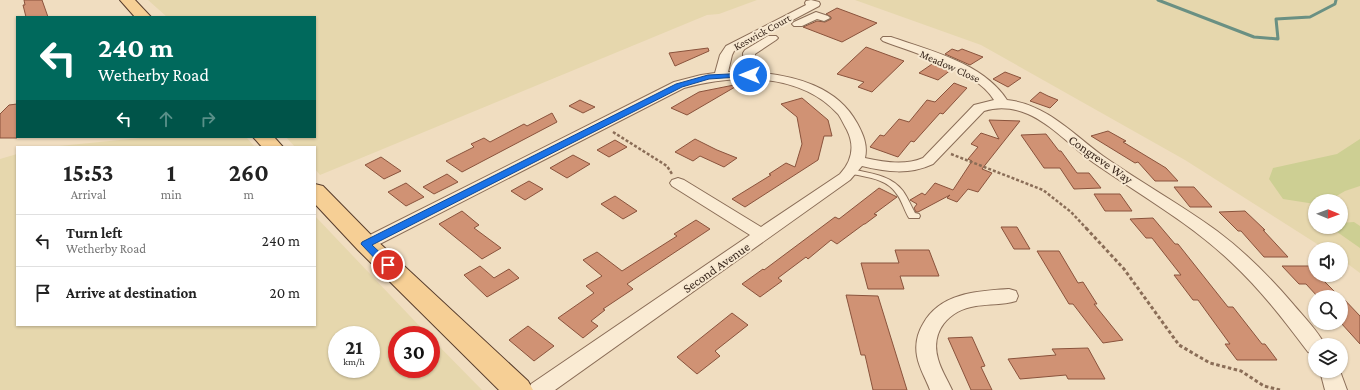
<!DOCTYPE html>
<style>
:root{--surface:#fff;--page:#f6f6f6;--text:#222;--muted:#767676;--line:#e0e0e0}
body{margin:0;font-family:"Crimson Pro",serif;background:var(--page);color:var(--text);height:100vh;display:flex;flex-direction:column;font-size:15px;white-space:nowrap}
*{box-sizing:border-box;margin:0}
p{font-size:13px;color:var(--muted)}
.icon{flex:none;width:22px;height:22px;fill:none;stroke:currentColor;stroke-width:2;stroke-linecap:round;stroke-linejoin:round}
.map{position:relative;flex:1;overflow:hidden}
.side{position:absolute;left:16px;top:146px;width:300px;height:180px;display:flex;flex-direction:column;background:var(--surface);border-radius:0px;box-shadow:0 1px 3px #0004}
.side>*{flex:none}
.banner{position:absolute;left:16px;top:16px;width:300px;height:122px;border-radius:0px;box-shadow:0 1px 3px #0004;background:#00695c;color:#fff;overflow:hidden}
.needle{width:26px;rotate:91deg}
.fabs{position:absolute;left:1308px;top:194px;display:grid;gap:8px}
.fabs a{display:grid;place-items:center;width:40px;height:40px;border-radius:50%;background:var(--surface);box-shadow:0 1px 3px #0004;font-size:20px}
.speed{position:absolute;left:328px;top:326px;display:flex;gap:8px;font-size:20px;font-weight:700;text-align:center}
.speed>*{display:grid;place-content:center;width:52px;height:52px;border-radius:50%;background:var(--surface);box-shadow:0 1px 3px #0004;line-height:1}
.speed small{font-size:10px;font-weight:400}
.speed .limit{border:6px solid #d22;background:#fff;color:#111}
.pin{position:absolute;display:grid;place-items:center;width:34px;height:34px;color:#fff;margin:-17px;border:2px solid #fff;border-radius:50%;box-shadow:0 1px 4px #0007}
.me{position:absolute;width:44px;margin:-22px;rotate:270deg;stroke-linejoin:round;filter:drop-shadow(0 0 3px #0008)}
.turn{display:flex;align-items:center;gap:14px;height:84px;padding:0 16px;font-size:18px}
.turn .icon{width:52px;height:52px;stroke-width:2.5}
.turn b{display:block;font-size:28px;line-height:34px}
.lanes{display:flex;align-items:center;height:38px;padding:0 16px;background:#0003;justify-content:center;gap:20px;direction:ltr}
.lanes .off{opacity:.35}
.eta{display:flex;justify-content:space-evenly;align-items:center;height:68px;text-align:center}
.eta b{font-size:24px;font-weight:700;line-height:28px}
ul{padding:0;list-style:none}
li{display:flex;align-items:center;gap:12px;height:52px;padding:0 16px;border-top:1px solid var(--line)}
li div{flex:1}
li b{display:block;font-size:15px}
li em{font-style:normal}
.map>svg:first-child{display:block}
.farmland{fill:#e6d7ad;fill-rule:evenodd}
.green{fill:#cdcf93}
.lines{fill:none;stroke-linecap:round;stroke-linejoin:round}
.stream{stroke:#6a9083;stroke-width:3}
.building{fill:#d09274;stroke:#8a533c}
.lane-casing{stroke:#8a6d57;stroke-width:2}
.street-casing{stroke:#8a6d57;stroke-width:2}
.primary-casing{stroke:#573c2c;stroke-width:2}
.path-far1{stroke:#8a6d57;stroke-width:2.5;stroke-dasharray:3 2;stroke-linecap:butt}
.path{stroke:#8a6d57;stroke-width:3;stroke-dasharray:3.5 2.5;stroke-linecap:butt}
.lane{fill:#faebd3;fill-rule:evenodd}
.street{fill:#faebd3;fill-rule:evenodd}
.primary{fill:#f6cf95;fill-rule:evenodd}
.route{fill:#1a73e8;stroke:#114b97}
.labels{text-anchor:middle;stroke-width:4;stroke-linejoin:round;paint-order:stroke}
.far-street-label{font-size:11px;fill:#39271c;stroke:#f7e8d0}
.street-label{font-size:13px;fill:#39271c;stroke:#f7e8d0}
</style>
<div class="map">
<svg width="1360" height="390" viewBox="0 0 1360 390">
<rect width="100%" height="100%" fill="#f0ddc0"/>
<g class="farmland">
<polygon points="148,0 757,0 719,14 707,15 320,175 315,169 315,147 295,147 286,137 315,137 315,17 167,17"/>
<path d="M855 0H1360V273L1341 259V249H1325L1185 160 981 45ZM1315 201H1341V227H1315Z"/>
<polygon points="150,137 246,137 255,147 49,147"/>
<path d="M17 154V325H315V216L428 335H397V369H431V338L482 390H0V159ZM337 335H371V369H337Z"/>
</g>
<g class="green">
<polygon points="1360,139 1360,186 1345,191 1328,201 1315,201 1315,204 1283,199 1269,179 1273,168 1337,154"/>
<polygon points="1354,222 1360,226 1360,248 1330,227 1341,227 1341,223"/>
</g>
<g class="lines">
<polyline class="stream" points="1158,0 1254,37 1278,39 1276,19 1310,17 1335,4 1336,0"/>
</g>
<g class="building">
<polygon points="24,0 42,0 48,17 26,17 23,5 25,5"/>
<polygon points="837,8 877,23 842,42 803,27 817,21 825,22 831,19 831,17 826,14"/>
<polygon points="866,47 904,61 872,92 858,87 864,82 837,74"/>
<polygon points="708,48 709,51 675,66 669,53"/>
<polygon points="952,49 958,51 962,49 983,57 970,65 945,54"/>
<polygon points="935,62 952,69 938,80 919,73"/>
<polygon points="1005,72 1021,78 1008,87 993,79"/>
<polygon points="954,83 967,88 943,114 940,113 914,142 911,141 898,157 870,147 880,135 884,136 899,119 909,122 927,100 935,102"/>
<polygon points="734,85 735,87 687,115 671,108 699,92"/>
<polygon points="1040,92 1048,96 1058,100 1050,108 1030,101"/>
<polygon points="802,98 828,120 832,136 824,136 818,160 745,207 732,199 771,175 769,174 786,163 795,167 802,144 797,117 781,104"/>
<polygon points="580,100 584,102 595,107 583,113 569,106"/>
<polygon points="17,104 17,138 0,138 0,114 9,105"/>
<polygon points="552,113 557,122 462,172 446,161 474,147 471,144 484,138 490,142 524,124 527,126"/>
<polygon points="989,120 1020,121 982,169 992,173 978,192 968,189 957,202 947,198 950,195 918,212 916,212 914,208 917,204 910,200 922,193 925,195 935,183 953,190 972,161 968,159 978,147 971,144 981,133 999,139"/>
<polygon points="1108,131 1126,141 1123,142 1166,168 1178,181 1155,181 1138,162 1135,163 1091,136"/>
<polygon points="1046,134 1059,151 1061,151 1077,173 1089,173 1101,188 1074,189 1060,168 1044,168 1021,135"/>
<polygon points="695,139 717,150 737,158 724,167 700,156 693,161 675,152"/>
<polygon points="615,140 627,147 609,157 597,150"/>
<polygon points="573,155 590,164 567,178 550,168"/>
<polygon points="381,157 401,171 384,179 365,165"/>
<polygon points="447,174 458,182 434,194 423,187"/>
<polygon points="529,181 543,189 525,200 511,191"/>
<polygon points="406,183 424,197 406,206 388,192"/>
<polygon points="1174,187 1194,187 1212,207 1190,207"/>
<polygon points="879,188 897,197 874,214 877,215 865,224 864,224 837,244 831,240 808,259 806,257 778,278 782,281 760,297 742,284 763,269 764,270 835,217 839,219"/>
<polygon points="1094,194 1120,194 1132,211 1105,211"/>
<polygon points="615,196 637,211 623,219 601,204"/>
<polygon points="462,211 479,225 474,228 501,248 482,259 439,224"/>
<polygon points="1245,211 1265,230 1263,230 1288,257 1264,257 1241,231 1238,231 1219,212"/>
<polygon points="1153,218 1175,244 1178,244 1228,307 1233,307 1262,344 1265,344 1277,360 1237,360 1225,344 1230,344 1198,300 1193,300 1174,275 1181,275 1152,238 1146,238 1130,219"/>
<polygon points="696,220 710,229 627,284 633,289 603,309 605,310 591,321 598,326 583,338 558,318 594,293 586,286 602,276 583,260 597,252 622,271 677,236 674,234"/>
<polygon points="1001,227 1017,227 1030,249 1014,249"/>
<polygon points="895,250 929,250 939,276 900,276 904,289 868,289 861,263 899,263"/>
<polygon points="1037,251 1059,251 1078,283 1083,282 1097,304 1094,304 1123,340 1103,343 1073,304 1069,304"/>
<polygon points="480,266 494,278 509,269 519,278 487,297 464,275"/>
<polygon points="1282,266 1310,266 1315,271 1315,275 1318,275 1340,297 1318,297 1306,284 1299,284"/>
<polygon points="846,295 878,296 907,390 873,390 865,355 861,355"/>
<polygon points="1341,296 1360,316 1360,344 1341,323"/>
<polygon points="732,313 748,325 715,351 720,356 697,374 677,357"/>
<polygon points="528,326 554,346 534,361 509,340"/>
<polygon points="972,337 985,366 981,367 992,390 971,390 948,338"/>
<polygon points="1088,348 1105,379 1068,379 1066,375 1020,379 1008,359 1056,355 1052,349"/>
</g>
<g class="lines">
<defs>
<path id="lane" d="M848 169H851C869 173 891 175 903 191 908 198 911 206 915 213L919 214 920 216 919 218H909C904 210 902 200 896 193 886 178 865 177 848 173L847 171Z"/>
<g id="street">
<path d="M811 0 819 2 820 4 819 6 734 51 732 55 728 72H744L743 53 745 50 768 36H776L778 38 776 40 755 54 756 72C795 76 837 86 857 123 863 134 868 145 865 158 885 162 904 166 923 158L974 105 994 100C975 69 916 54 883 41L881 39 883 37H891C931 51 983 63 1007 100 1046 104 1073 134 1103 156 1140 182 1180 204 1217 231 1245 252 1270 277 1293 304 1304 317 1317 330 1325 345H1315V354L1308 352C1284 320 1260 289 1231 262 1190 223 1140 195 1094 163 1073 148 1051 124 1028 114 1014 108 999 106 984 111L933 164C909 175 887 172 862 166L850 180 555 390H528L531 384 750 235 672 186 670 183 672 180 678 178 684 180 761 227 840 174C852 161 855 146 847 130 844 125 841 118 838 114 800 72 734 74 684 88L372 248 366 250 360 248 357 244 360 240 674 82 701 75 715 73 720 55 726 46 806 5 805 3 806 1Z"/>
<polygon points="816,12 828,16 830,18 824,21 817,19 802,26 794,26 792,24 794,22"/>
<path d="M1009 289 1016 291 1018 296 1016 301C1003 305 989 304 976 306 949 310 930 331 938 359 941 370 947 379 952 390H930C926 379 919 368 917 356 915 345 917 334 923 324 940 293 977 291 1009 289Z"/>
<polygon points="1320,371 1340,371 1347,390 1325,390"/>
</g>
<g id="primary">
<polygon points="120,0 135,0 151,17 135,17"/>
<polygon points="253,137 274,137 283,147 262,147"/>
<polygon points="315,184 323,186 374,238 528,381 533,390 499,390 358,250 315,204"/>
</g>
</defs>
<use href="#lane" class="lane-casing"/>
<use href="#street" class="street-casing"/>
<use href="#primary" class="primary-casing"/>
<g class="path-far1">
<polyline points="613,132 667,166 672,174"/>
<polyline points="951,154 1043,190 1071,212 1087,229"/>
</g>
<polyline class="path" points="1086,228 1124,269 1179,345 1210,363 1241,371 1264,386 1280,390"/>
<use href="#lane" class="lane"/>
<use href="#street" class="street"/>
<use href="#primary" class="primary"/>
</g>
<polygon class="route" points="750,73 754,75 753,76 709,79 682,87 372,245 391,263 393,265 391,268 384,268 361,244 362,242 676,84 708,75"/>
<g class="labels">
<g class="far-street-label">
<text transform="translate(762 32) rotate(-29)" y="4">Keswick Court</text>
<text transform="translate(950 66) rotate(24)" y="4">Meadow Close</text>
</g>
<g class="street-label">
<text transform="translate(1101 159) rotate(35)" y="5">Congreve Way</text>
<text transform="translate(716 267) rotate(-35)" y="5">Second Avenue</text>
</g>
</g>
</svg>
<div class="fabs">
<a><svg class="needle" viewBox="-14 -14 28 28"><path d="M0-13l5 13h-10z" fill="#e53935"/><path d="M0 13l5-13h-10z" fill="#767676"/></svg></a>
<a><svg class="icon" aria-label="sound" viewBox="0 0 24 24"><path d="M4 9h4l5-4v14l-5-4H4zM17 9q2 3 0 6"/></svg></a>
<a><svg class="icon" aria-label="search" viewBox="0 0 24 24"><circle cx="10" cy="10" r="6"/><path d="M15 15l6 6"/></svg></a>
<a><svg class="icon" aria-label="layers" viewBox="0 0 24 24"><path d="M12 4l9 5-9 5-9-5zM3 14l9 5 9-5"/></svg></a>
</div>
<div class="speed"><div>21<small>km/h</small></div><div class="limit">30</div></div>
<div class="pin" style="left:388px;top:265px;background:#d93025"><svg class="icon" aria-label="arrive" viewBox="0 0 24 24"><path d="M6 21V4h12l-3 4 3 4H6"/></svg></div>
<svg class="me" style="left:750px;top:75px" viewBox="-20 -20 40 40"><circle r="17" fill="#1a73e8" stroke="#fff" stroke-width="3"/><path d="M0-11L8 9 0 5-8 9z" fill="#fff"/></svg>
<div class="banner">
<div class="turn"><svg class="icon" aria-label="left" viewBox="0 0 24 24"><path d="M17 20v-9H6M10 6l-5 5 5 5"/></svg><div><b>240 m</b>Wetherby Road</div></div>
<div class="lanes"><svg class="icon" aria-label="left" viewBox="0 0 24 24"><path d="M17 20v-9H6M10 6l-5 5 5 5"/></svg><svg class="icon off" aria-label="ahead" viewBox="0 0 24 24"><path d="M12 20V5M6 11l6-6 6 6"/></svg><svg class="icon off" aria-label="right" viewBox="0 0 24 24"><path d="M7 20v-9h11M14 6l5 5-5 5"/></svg></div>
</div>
<section class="side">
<div class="eta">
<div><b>15:53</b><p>Arrival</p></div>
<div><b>1</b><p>min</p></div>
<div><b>260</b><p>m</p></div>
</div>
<ul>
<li><svg class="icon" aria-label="left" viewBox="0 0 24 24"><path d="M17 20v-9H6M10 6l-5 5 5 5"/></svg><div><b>Turn left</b><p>Wetherby Road</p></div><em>240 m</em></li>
<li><svg class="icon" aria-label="arrive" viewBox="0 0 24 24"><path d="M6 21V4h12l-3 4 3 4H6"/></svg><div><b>Arrive at destination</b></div><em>20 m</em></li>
</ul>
</section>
</div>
